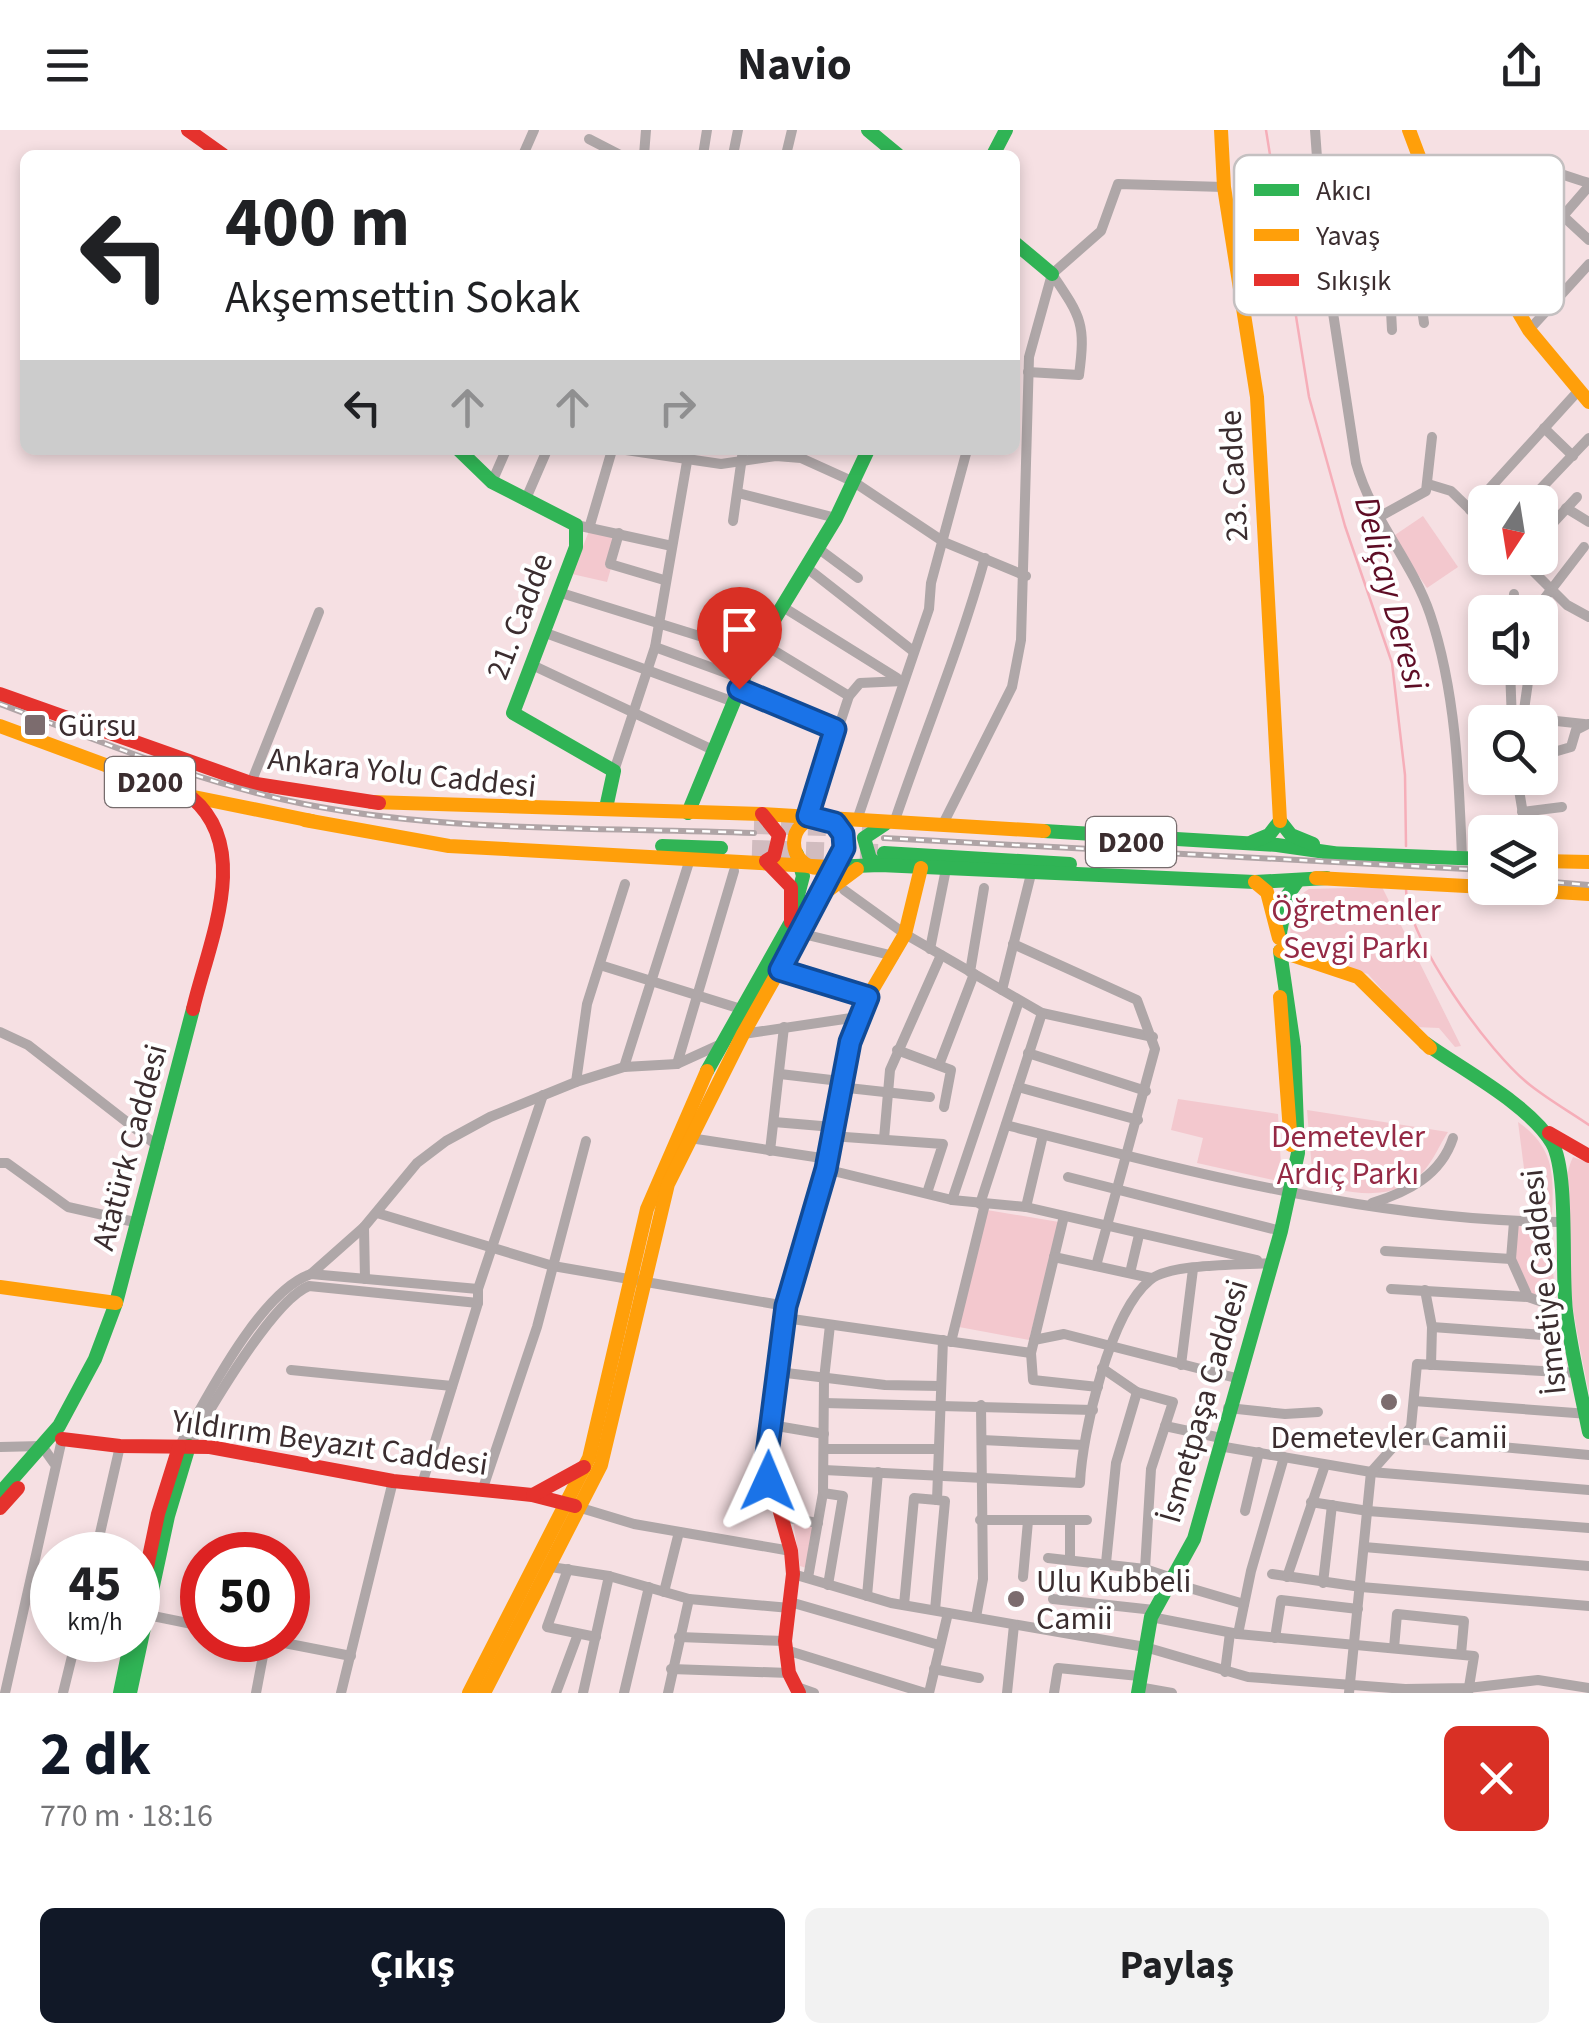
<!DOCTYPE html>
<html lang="tr">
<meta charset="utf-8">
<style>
:root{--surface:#fff;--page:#f2f2f2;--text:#202124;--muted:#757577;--accent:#111827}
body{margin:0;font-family:"Source Sans 3",sans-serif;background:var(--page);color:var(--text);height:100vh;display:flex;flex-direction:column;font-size:38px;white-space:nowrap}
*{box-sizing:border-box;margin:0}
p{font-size:32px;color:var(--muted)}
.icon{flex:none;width:55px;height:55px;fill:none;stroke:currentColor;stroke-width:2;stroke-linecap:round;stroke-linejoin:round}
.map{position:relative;height:1563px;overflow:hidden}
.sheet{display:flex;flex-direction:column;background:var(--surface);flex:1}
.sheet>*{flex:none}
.hud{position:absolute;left:20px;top:20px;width:1000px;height:305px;border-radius:15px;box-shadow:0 5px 15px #0003;background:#fff;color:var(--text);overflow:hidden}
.needle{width:65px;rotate:192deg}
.controls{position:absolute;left:1468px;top:355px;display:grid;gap:20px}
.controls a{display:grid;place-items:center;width:90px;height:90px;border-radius:15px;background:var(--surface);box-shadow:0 5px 15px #0003;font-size:50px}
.speed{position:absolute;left:30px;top:1402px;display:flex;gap:20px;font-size:50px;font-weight:700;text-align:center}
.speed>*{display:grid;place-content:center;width:130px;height:130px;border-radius:50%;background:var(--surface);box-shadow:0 5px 15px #0003;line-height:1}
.speed small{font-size:25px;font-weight:400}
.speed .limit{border:15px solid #d22;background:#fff;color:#111}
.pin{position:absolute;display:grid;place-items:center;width:85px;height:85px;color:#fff;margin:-102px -42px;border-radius:50% 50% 50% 0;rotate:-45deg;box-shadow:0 0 10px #0007}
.pin .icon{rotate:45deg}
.me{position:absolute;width:110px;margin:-55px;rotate:1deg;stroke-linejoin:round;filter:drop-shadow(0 0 8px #0008)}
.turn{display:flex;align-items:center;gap:35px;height:210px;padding:0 40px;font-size:45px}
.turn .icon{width:130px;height:130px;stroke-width:2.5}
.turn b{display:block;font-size:70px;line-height:85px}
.lanes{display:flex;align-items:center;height:95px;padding:0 40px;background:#0003;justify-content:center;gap:50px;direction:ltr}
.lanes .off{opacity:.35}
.round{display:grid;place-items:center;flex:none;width:105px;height:105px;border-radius:15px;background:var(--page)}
.overview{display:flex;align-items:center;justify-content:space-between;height:170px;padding:0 40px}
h1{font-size:60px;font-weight:700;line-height:75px;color:var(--accent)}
.cta{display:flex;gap:20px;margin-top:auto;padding:20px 40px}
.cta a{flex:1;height:115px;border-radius:15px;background:var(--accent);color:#fff;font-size:40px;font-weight:700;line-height:115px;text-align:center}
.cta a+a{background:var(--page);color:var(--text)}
header{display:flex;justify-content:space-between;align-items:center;height:130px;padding:0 40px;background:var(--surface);font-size:45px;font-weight:700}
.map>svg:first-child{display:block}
.green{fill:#f3c8ce}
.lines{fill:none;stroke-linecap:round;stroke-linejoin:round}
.stream{stroke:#f6aeb9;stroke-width:2.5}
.highway-tunnel{stroke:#d1bcbf;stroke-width:18;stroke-dasharray:18 9;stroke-linecap:butt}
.street{stroke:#afa7a8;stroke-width:10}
.fast{stroke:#30b455;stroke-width:14}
.slow{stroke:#ff9f0a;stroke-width:14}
.jam{stroke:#e5322d;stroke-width:14}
.rail-casing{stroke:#afa4a6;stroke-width:6}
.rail{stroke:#fff;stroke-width:2.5;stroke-dasharray:8;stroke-linecap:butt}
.route-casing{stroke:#114b97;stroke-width:25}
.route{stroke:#1a73e8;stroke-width:18}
.poi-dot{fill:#7c6c6e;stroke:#fff;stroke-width:4}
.labels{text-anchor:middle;stroke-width:8;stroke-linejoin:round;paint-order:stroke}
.shield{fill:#fff;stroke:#766c6d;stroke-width:2.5}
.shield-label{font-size:30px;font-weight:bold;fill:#3b2d2f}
.street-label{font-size:32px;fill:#3b2d2f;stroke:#fff}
.poi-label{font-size:32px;fill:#3b2d2f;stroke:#fff;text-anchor:start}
.park-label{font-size:32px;fill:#952a45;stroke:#fff}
.water-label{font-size:35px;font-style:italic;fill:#5e0d25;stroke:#fff}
.key{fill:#fff;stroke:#c4c0c1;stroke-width:2.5}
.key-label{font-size:28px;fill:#3b2d2f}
</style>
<header><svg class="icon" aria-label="menu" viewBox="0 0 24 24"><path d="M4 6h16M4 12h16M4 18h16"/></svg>Navio<svg class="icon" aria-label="share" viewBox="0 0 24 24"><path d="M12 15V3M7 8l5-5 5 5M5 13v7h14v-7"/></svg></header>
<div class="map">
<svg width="1589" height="1563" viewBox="0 0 1589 1563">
<rect width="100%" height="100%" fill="#f6e0e3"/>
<g class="green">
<polygon points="1423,386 1458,437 1427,458 1392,407"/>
<polygon points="589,401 614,406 605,436 611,438 607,452 572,444"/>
<polygon points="1382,757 1461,916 1455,917 1439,898 1415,897 1368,844 1297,823 1290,815 1291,771 1309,759"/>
<polygon points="1178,969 1278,984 1282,1052 1197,1033 1203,1008 1171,1000"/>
<path d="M1307 980 1448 1002C1440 1014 1433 1031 1423 1042 1394 1073 1347 1064 1313 1052Z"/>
<path d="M1518 992C1554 1017 1554 1044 1552 1085H1530Z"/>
<path d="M1573 1027 1589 1033V1263C1578 1208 1549 1076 1573 1027Z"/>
<polygon points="987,1080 1059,1092 1029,1210 959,1197"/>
<polygon points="1517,1096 1549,1098 1556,1174 1530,1164 1516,1129"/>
<polygon points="793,1391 814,1396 806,1438 800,1436"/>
</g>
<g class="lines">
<g class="stream">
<polyline points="1266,0 1309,267 1345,396 1392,533 1405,645 1406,716"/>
<path d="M1406 759C1407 810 1490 924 1530 955 1549 970 1570 982 1589 995"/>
</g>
<g class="highway-tunnel">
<polyline points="754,695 868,698"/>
<polyline points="752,719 881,723"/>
</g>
<g class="street">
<path d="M1315 0 1324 124 1356 333C1371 388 1412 431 1430 484 1456 561 1459 648 1462 728"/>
<polyline points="589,9 620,25"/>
<polyline points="523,25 534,0"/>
<polyline points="644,25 646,0"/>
<polyline points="703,25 707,0"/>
<polyline points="733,25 738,0"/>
<polyline points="786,25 792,0"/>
<polyline points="1320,51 1369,53 1427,48"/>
<path d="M1432 56C1497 13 1520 32 1589 53"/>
<polyline points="1589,56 1563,86 1589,110"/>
<polyline points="1322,87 1398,90 1449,82"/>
<polyline points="1388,123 1392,200"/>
<polyline points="1422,123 1418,151 1424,193"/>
<polyline points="1324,124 1422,123 1463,102"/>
<polyline points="1355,169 1356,123"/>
<polyline points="1529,200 1589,134"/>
<path d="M1028 242 1079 245C1086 193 1081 187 1052 144"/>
<polyline points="1544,298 1573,326"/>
<polyline points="626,320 721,334 776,326 801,328 854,352 944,412 1026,446"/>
<polyline points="492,352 506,320"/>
<polyline points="1428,354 1451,361 1485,394"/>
<polyline points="738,363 836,388"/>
<polyline points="525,371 547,320"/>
<polyline points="1528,372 1589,308"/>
<polyline points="1566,378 1589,392"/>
<polyline points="1470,380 1580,259"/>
<polyline points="1377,388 1426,361 1432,307"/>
<polyline points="733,391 743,320"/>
<polyline points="576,395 672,416"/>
<polyline points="590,395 612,320"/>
<polyline points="619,403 610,434 664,450"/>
<polyline points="1540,407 1577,367"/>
<polyline points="819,419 858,448"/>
<polyline points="1520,428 1567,475 1589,487"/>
<polyline points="807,438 913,521"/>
<polyline points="558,462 754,523"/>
<polyline points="783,477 897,548"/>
<polyline points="1513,482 1514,464"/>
<polyline points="1534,482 1584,417"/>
<polyline points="543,502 734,572"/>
<polyline points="760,512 849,566"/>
<polyline points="655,517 743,549"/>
<polyline points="530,534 713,620"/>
<polyline points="1510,538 1512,592"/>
<polyline points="739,559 835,599"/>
<polyline points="1511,586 1584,594"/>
<polyline points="1523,587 1530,538"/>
<polyline points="1540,626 1571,617 1576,600 1588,594"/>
<polyline points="614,641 655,517 689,320"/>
<polyline points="1517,648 1526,702"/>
<polyline points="251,653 319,482"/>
<polyline points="1522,682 1562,677"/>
<polyline points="809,687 849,566 860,553 903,551"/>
<polyline points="857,690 929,479 931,453 967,320"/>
<path d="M894 693C924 604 960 518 985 428"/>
<polyline points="942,696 1012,557 1021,510 1029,227 1052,144 1101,101 1118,54 1224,57"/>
<polyline points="844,760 905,804 1042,883 1153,907"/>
<polyline points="799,803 894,826"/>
<polyline points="1013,814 1137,870 1155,919 1096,1136"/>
<polyline points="930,819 946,739"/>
<polyline points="600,835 741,879"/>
<polyline points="779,840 868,867"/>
<polyline points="970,842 984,758"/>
<polyline points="1002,860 1031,744"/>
<polyline points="0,902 28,915 159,1017"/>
<polyline points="743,904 858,887"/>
<polyline points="897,920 951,940 944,977"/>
<polyline points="1028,923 1146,961"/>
<polyline points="677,934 734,741"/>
<polyline points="939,935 974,844"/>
<polyline points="624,937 690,729"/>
<polyline points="780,944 840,951"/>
<polyline points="576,952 587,874 625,754"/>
<polyline points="839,957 930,967"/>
<polyline points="1018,957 1138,990"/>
<polyline points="774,992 833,997"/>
<path d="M1006 995C1186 1041 1374 1091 1560 1092"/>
<polyline points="831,1006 943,1014 927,1063"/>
<polyline points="690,1008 828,1029"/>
<polyline points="884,1009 890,940 941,825"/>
<polyline points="770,1021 784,897"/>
<polyline points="0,1033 7,1033 68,1077 139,1093"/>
<polyline points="825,1039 952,1070 1026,1077 1257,1130"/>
<polyline points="1068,1047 1281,1101"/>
<polyline points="952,1070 1019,871"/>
<path d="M1372 1073C1408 1062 1441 1045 1453 1008"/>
<polyline points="980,1074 1042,883"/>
<polyline points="1026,1077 1043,1005"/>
<polyline points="377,1083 553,1136 786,1176"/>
<polyline points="1064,1086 1031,1223 1033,1250 1098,1257"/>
<polyline points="1514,1092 1511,1129 1528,1167 1566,1180"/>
<polyline points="364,1097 365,1149"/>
<polyline points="1385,1121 1511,1129"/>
<polyline points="1054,1127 1151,1148"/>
<polyline points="1130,1143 1139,1105"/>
<polyline points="311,1144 364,1097 417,1033 446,1011 490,987 576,952 624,937 677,934 721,914"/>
<polyline points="1391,1159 1528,1167"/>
<polyline points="1425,1160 1432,1197 1431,1235"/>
<polyline points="785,1188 1031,1223"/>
<polyline points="1432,1197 1571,1207"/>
<polyline points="1034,1210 1064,1204 1236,1248"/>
<polyline points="951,1212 985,1074"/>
<polyline points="1181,1235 1193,1139"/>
<polyline points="1102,1238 1137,1262 1173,1272 1151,1339 1145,1439"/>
<polyline points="291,1240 452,1256"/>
<polyline points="778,1242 885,1255 940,1256"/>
<polyline points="1414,1271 1589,1284"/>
<polyline points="824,1273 1093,1280"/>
<polyline points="1228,1278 1285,1284 1318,1282"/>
<polyline points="771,1295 824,1304"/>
<polyline points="1165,1296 1221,1308"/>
<polyline points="1403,1308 1589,1325"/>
<polyline points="982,1310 1084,1315"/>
<path d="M189 1316C210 1279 273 1170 309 1156L478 1173"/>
<polyline points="1219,1316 1371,1342 1589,1360"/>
<polyline points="0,1317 42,1316 54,1333"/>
<path d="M179 1317C205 1271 260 1161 311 1144L478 1159"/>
<polyline points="824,1319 938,1319"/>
<path d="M824 1340 1080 1353C1082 1303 1110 1183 1150 1150 1169 1133 1245 1135 1272 1133"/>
<polyline points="422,1354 478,1173 478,1159 543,965"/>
<polyline points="482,1361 537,1197 586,1011"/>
<polyline points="823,1363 843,1366 828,1455"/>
<polyline points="1311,1372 1368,1381 1589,1398"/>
<polyline points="581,1378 634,1394 791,1421"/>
<polyline points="1245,1381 1259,1322"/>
<polyline points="783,1387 818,1393"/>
<polyline points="980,1390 1070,1390 1070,1430"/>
<polyline points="1070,1390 1087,1390"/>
<polyline points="1364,1417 1589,1436"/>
<polyline points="95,1425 120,1316"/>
<polyline points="1048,1428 1145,1439 1172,1448"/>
<polyline points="1106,1433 1116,1333 1137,1262"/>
<polyline points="551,1437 609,1446 689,1469 790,1478"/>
<polyline points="568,1439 547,1497 596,1507"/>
<polyline points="793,1444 891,1473 1145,1517 1248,1547 1405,1559 1468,1558 1538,1550 1589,1558"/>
<polyline points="1272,1444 1361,1457 1589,1476"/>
<polyline points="1023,1447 1028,1391"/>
<polyline points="1287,1447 1325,1335"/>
<polyline points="808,1448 823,1363 824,1249 830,1195"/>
<polyline points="1169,1452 1244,1474"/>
<polyline points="1323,1453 1332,1375"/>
<polyline points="664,1462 679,1402"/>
<polyline points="867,1466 878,1342"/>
<polyline points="1053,1469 1154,1480"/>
<polyline points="790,1472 939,1515"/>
<polyline points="904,1475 914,1368 937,1370"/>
<polyline points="935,1480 945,1371 937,1370 943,1210"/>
<polyline points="143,1484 202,1496"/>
<polyline points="976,1487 983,1449 981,1275"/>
<polyline points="1151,1487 1238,1504 1474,1526 1468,1563"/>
<polyline points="1238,1504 1251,1441 1284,1327"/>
<polyline points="679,1507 785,1511"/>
<polyline points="1275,1508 1281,1470 1358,1479"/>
<polyline points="269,1510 351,1526"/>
<polyline points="1394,1518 1397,1484 1464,1491 1461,1524"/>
<polyline points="786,1520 925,1563"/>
<polyline points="671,1539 789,1543"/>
<polyline points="934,1539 979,1548"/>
<polyline points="1225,1542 1230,1503"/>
<polyline points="794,1556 814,1563"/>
<polyline points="1138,1557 1172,1563"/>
<polyline points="5,1563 62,1309"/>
<polyline points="63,1563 76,1510"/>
<polyline points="256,1563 266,1510"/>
<polyline points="341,1563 393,1351"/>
<polyline points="556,1563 578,1504"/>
<polyline points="583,1563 609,1446"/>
<polyline points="624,1563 649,1457"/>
<polyline points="668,1563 689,1469"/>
<polyline points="929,1563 948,1483"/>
<polyline points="1007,1563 1014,1495"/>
<polyline points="1054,1563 1058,1538 1139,1546"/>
<polyline points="1349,1563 1371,1342 1411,1297 1417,1234 1578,1243"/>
</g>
<g class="fast">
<polyline points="868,0 898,25"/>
<polyline points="993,25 1006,0"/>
<polyline points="1015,113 1052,144"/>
<polyline points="459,320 492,352 576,395 576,417 513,583 614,641 606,678"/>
<polyline points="688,683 754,523 836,388 868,320"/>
<polyline points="1044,701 1277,715 1333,723"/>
<polyline points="1252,712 1269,705 1280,691 1291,705 1313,714"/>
<polyline points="662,716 721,718"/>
<polyline points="884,723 1070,734"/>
<polyline points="1326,723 1485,729"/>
<polyline points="880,735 870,729 864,708 885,694"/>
<polyline points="830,737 880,735 1255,752 1327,748"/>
<polyline points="1280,803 1287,766 1297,752"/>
<path d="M1425 913C1461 939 1530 975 1552 1013 1569 1042 1561 1140 1566 1181 1571 1221 1581 1262 1589 1302"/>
<polyline points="707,941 791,792 803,746 797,724"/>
<polyline points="0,1363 59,1296 95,1229 116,1173 193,879"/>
<polyline points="120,1563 131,1510"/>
<polyline points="130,1563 168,1386 189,1316"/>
<polyline points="1138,1563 1151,1487 1194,1409 1281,1101 1298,1023 1294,917 1280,821"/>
</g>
<g class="slow">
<polyline points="1221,0 1224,57 1257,267 1280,691"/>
<polyline points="1409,0 1427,48 1449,82 1490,134 1529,200 1589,272"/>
<polyline points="0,596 189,666 312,691"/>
<polyline points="371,672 762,684 1044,701"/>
<circle cx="819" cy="713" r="25"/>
<polyline points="305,690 449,716 830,737"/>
<polyline points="1540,731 1589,732"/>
<polyline points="1316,748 1485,757"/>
<polyline points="1255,752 1267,762 1279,808"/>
<polyline points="1492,758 1589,764"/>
<polyline points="822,765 857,739"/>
<polyline points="1280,821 1358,847 1430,918"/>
<polyline points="1280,867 1291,1015"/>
<polyline points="835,988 850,912 868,867 905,804 921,738"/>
<polyline points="0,1157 116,1173"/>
<polyline points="469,1563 589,1328 647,1079 707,941"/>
<polyline points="484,1563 601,1335 668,1054 743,904 826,757"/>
</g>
<g class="jam">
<polyline points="188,0 223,25"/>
<polyline points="0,564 251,653 379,673"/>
<path d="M192 668C253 719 208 814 193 879"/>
<polyline points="762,684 779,705 774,726 766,731 791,757 791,792"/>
<polyline points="1549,1003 1589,1026"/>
<polyline points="62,1309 120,1316 210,1317 393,1351 532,1365 575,1376"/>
<polyline points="533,1365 584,1337"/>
<polyline points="0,1378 18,1358"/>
<polyline points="138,1480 158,1384 179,1317"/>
<polyline points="799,1563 789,1543 785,1511 793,1444 791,1421 766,1332 786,1176 835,988"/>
</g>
<defs>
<g id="rail">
<path d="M0 574C100 611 199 653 304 674 450 703 605 697 754 703"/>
<polyline points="884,708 1485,740"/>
<polyline points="1540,751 1589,755"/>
</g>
</defs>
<use href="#rail" class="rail-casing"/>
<use href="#rail" class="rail"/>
</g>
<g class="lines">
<defs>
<polyline id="route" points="739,559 835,599 808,686 835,693 843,704 844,718 780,840 868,867 850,912 826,1039 786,1176 766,1332 768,1351"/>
</defs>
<use href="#route" class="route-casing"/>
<use href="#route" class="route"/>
</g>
<g class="poi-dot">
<rect x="23" y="583" width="24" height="24" rx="5"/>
<circle cx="1389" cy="1272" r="10"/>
<circle cx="1016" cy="1469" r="10"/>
</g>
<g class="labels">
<g class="shield">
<rect x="105" y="627" width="90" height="50" rx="8"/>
<rect x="1086" y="687" width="90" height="50" rx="8"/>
</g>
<g class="shield-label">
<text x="150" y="662">D200</text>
<text x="1131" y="722">D200</text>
</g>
<g class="street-label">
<text transform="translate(1233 346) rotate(-93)" y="11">23. Cadde</text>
<text transform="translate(519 486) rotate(-69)" y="11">21. Cadde</text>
<text transform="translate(402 642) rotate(6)" y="11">Ankara Yolu Caddesi</text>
<text transform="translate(129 1017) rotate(-75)" y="11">Atatürk Caddesi</text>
<text transform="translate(1543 1152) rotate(-96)" y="11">İsmetiye Caddesi</text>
<text transform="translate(1203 1271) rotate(-74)" y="11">İsmetpaşa Caddesi</text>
<text transform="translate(330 1312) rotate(8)" y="11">Yıldırım Beyazıt Caddesi</text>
</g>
<g class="poi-label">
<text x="58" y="606">Gürsu</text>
<text x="1389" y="1318" text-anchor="middle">Demetevler Camii</text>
<text x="1036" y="1462">Ulu Kubbeli<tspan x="1036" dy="37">Camii</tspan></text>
</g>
<g class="park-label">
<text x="1356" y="791">Öğretmenler<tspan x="1356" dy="37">Sevgi Parkı</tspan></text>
<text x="1348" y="1017">Demetevler<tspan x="1348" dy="37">Ardıç Parkı</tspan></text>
</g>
<g class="water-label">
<text transform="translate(1392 463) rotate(75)" y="12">Deliçay Deresi</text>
</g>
</g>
<rect x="1234" y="25" width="330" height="160" rx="15" class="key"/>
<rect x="1254" y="54" width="45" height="12" fill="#30b455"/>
<rect x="1254" y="99" width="45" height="12" fill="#ff9f0a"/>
<rect x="1254" y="144" width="45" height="12" fill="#e5322d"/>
<g class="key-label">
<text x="1316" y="70">Akıcı</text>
<text x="1316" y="115">Yavaş</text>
<text x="1316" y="160">Sıkışık</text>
</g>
</svg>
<div class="controls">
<a><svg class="needle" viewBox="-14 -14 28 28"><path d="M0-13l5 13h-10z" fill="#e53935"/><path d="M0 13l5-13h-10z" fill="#757577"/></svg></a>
<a><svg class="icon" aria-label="sound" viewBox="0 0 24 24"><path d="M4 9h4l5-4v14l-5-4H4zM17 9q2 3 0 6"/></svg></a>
<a><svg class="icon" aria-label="search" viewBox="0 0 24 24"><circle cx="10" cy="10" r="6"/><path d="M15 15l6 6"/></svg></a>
<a><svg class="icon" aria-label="layers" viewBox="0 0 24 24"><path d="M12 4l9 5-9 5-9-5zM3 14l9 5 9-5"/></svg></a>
</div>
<div class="speed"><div>45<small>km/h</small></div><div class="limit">50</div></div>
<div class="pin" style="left:739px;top:559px;background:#d93025"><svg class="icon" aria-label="arrive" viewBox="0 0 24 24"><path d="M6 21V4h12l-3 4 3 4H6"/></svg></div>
<svg class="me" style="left:768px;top:1351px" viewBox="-20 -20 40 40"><path d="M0-17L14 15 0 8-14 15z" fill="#1a73e8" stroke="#fff" stroke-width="4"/></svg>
<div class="hud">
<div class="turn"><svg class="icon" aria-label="left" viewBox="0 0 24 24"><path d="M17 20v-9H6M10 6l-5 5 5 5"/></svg><div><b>400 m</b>Akşemsettin Sokak</div></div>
<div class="lanes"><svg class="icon" aria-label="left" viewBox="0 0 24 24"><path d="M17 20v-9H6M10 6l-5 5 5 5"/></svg><svg class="icon off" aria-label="ahead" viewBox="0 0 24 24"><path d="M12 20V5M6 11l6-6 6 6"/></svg><svg class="icon off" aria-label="ahead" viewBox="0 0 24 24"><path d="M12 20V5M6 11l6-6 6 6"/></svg><svg class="icon off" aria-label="right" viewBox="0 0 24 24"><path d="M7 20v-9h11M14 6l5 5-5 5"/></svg></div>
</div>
</div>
<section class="sheet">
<div class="overview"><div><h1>2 dk</h1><p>770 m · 18:16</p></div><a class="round" style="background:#d93025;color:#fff"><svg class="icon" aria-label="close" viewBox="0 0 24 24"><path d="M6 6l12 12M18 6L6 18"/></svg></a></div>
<div class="cta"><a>Çıkış</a><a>Paylaş</a></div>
</section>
